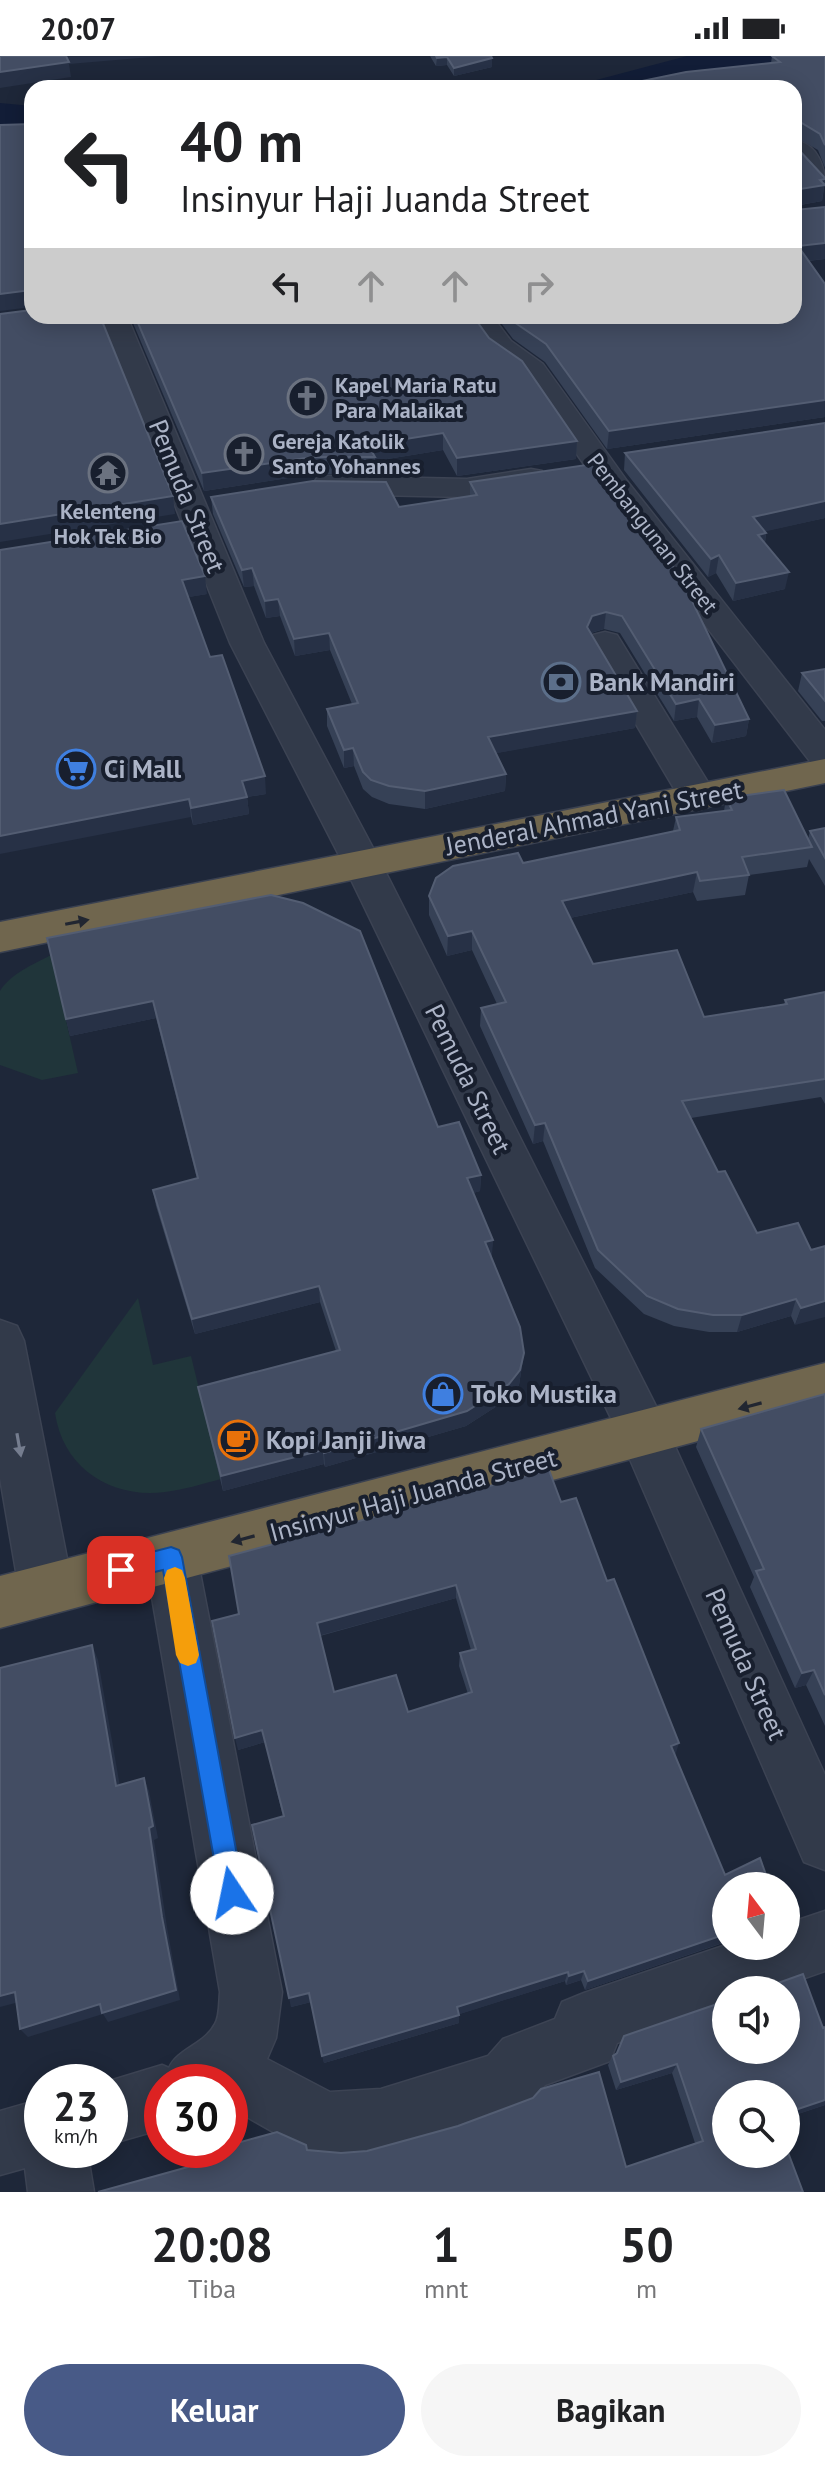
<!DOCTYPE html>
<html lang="id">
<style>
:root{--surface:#fff;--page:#f6f6f6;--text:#202124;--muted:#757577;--accent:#485a87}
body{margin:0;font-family:"PT Sans",sans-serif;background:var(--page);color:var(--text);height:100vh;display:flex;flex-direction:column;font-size:30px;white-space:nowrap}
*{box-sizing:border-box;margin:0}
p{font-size:26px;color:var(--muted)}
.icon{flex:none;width:44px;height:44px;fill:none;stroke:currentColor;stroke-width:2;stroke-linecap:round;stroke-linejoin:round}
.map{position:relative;height:2136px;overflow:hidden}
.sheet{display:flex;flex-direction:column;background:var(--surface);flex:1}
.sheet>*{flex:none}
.banner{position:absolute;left:24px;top:24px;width:778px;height:244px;border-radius:24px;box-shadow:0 4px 20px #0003;background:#fff;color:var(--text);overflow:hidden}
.needle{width:52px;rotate:344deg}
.controls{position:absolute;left:712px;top:1816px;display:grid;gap:16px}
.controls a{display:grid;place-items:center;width:88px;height:88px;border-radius:50%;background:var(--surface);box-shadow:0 4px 20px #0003;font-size:40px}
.speed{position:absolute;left:24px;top:2008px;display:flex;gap:16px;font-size:40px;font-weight:700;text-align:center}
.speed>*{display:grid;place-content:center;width:104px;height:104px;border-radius:50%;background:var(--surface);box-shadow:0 4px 20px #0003;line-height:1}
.speed small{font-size:20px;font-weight:400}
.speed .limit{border:12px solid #d22;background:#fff;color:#111}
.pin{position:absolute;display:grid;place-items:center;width:68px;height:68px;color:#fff;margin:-34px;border-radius:16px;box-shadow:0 4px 12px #0006}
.me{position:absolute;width:88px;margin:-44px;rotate:349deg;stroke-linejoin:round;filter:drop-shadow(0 0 6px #0008)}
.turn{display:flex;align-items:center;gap:28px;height:168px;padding:0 24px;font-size:36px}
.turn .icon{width:104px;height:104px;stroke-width:2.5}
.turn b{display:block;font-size:56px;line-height:68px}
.lanes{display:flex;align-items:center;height:76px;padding:0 24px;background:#0003;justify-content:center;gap:40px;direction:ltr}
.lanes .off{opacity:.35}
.eta{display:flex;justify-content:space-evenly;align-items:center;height:136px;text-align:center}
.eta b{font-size:48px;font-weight:600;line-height:56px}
.action{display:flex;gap:16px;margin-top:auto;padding:16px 24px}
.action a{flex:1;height:92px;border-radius:48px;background:var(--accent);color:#fff;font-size:32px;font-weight:600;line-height:92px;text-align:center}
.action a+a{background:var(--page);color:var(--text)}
.status{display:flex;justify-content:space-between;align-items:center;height:56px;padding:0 40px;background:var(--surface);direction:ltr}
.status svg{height:22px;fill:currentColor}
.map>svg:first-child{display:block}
.green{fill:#20353a}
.water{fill:#121d37}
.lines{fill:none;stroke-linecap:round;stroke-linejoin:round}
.minor-casing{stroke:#3c4353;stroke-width:3}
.highway-casing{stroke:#3a4151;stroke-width:3}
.minor{fill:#323a4a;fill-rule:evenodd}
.highway{fill:#70664e;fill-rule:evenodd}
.wall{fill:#364156;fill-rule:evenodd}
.shaded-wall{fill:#273146}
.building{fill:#434d63;stroke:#535d72;stroke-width:2;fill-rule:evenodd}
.oneway{fill:#212631}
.oneway2{fill:#757d8f}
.route{fill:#1a73e8;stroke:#114b97;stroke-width:2}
.slow{fill:#f59e0b}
.labels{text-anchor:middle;stroke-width:8;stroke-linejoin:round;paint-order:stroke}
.far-poi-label{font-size:22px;font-weight:bold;fill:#acb4c7;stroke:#181f2e;text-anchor:start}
.far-street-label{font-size:22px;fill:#acb4c7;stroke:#181f2e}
.street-label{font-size:26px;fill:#acb4c7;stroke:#181f2e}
.poi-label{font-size:26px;font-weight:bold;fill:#acb4c7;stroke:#181f2e;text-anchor:start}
</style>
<div class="status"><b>20:07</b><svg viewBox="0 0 49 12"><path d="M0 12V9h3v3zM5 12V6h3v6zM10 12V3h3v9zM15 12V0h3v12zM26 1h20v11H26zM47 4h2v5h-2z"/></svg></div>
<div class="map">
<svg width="825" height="2136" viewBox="0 0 825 2136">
<rect width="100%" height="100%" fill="#1e2739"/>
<g class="green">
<path d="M51 899 78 1017 42 1024 0 1009V935C10 918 34 908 51 899Z"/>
<path d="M138 1242 153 1309 191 1300 221 1423C202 1428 183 1434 165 1436 111 1443 63 1412 55 1357Z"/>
</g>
<g class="water">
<polygon points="687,0 808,0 666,32 566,32"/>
<polygon points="0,47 32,50 32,74 0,71"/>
</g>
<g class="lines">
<defs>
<g id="minor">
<path d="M798 85C818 90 825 111 825 129 803 123 794 107 794 86Z"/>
<polygon points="99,260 127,260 264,587 382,809 662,1362 825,1719 825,1814 804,1806 622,1385 344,809 230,587"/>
<polygon points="464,260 492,260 511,285 543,308 627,425 825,674 825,711 812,708 605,439 523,320 491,297"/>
<polygon points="531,413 542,415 547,422 542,429 467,441 328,438 317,436 312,429 317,422 328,420 467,423"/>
<polygon points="605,576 617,579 717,741 711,750 698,754 685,750 679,741 588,587 593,579"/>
<polygon points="0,1264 17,1270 24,1285 73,1533 65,1551 46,1558 27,1551 19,1533 0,1422"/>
<path d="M171 1476 190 1484 197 1501 282 1936 276 1982 267 2003 330 2036 381 2033 488 2000 503 1983 555 1963 562 1946 584 1937 726 1889 786 1890V1868L825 1855V1915L771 1934H726V1949L617 1987 610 2005 545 2029 529 2047C486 2065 366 2112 323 2099 291 2089 260 2067 230 2052V2026H162V2073L110 2088V2026H106L162 2009 169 2012C177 1993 205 1988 215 1968 220 1960 219 1945 220 1936L145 1501 152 1484Z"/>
<polygon points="42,2043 42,2094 87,2094 94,2136 28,2136 25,2112 0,2119 0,2055"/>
</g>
<g id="highway">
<polygon points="825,703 825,727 0,896 0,866"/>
<polygon points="825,1307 825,1351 0,1572 0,1520"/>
</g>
</defs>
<use href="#minor" class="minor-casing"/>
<use href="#highway" class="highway-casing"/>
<use href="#minor" class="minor"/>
<use href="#highway" class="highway"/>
</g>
<g class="wall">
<polygon points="430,0 491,0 492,11 454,20 447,9 436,10"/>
<polygon points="772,0 825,0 825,112 818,94 797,82 796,83 798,93 825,122 823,139 822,145 795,150 795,154 825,151 825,203 808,205 825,228 825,361 607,393 545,306 513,283 496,260 794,260 794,32 608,32 686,16 771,7"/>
<polygon points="130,260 473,260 489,282 577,385 576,403 457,420 443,394 375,405 375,419 314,418 204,435"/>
<polygon points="825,367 825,462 765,475 766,477 765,487 785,533 733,545 716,517 708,521 624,414 625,397"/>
<polygon points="470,426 749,663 746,680 712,687 697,661 674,665 620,577 604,573 591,577 637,655 635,672 496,697 506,718 505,735 425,753 389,748 372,741 363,733 354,710 344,712 327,670 327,653 352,648 330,594 295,600 280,560 266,562 254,530 244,531 213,458 211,441 399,451 470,440"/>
<polygon points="0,494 207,538 188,541 210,601 266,738 247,741 249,758 193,769 191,761"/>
<polygon points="825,613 825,665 822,665 798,635 802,617"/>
<polygon points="726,742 808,783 810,775 825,772 825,830 809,803 807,811 749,819 745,839 697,845 693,836 570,862 593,908 704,961 784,949 785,944 825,936 825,1048 821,1041 691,1062 718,1116 757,1177 811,1194 825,1190 795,1269 791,1260 737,1276 709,1276 674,1270 644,1258 595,1212 543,1085 533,1088 480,970 481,952 497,948 472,894 447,900 429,859 429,840 523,807 673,775 676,761 724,755"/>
<polygon points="47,882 438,1071 481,1119 480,1135 473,1137 493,1184 491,1200 524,1297 519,1329 508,1343 466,1370 325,1411 324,1408 223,1435 198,1331 336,1295 320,1246 195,1278 156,1150 153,1134 197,1123 156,962 70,980"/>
<polygon points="825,1338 825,1670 806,1629 795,1632 750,1531 754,1521 696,1391 701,1373"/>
<path d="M561 1446 607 1525 726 1830V1886L585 1934 581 1924 566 1929 565 1925 459 1958V1967L324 2007 311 1946 291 1951 283 1761 265 1686 238 1694 239 1558ZM456 1542 471 1594 460 1597 459 1610 468 1638 408 1656 334 1636 320 1580Z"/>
<polygon points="803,1918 823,1972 825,1971 825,2049 786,2062 786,2038 726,2038 726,2098 786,2098 786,2091 803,2136 98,2136 188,2111 186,2101 211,2094 230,2094 230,2089 277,2076 306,2089 307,2094 341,2097 367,2095 458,2070 533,2042 541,2033 599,2016 626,2111 695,2087 672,2017 616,2034 608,2009 613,2000 616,1998 624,1980 726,1945 726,1994 786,1994 786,1934 731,1934 736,1927 778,1927"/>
</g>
<g class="shaded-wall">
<polygon points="62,0 163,0 69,8 71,21 0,32 0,16"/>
<polygon points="447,1 447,9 436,10 437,2"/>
<polygon points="492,2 492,11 454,20 454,12"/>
<polygon points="800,66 797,82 794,84 794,70"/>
<polygon points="825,123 822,145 794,150 794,134 820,124"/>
<polygon points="825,187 825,203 795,206 798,190"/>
<polygon points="31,234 32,251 0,255 0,238"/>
<polygon points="825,344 825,361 607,393 609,375"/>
<polygon points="443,377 443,394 375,405 375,401 368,389"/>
<polygon points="577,385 576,403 457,420 457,402"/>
<polygon points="313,401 314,418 204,435 202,417"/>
<polygon points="173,440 175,458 0,486 0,468"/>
<polygon points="825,445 825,462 750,479 753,461"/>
<polygon points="766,477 763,495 758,479"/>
<polygon points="719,499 716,517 708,521 711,503"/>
<polygon points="252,512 254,530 244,531 242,514"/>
<polygon points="789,516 785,533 733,545 736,527"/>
<polygon points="205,520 207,538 184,542 182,524"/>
<polygon points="278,543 280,560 266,562 265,545"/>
<polygon points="606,556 604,573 590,577 587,571 592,560"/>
<polygon points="329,577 330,594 295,600 294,583"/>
<polygon points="699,643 697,661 674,665 676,648"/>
<polygon points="637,655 635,672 487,699 488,681"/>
<polygon points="749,663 746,680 712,687 715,669"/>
<polygon points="353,692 354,710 344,712 344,694"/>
<polygon points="506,718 505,735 425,753 425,735"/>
<polygon points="265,720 266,738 247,741 249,758 193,769 191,752 242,725"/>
<polygon points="189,743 191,761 0,798 0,780"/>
<polygon points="697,816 693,836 560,864 562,845"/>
<polygon points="472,875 472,894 447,900 448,880"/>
<polygon points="153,945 156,962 70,980 66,963"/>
<polygon points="545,1067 543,1085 533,1088 535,1069"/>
<polygon points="481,1119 480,1135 467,1139 467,1122"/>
<polygon points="493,1184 492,1200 485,1202 485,1186"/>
<polygon points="319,1230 320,1246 195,1278 192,1263"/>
<polygon points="796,1243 791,1260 737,1276 742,1259"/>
<polygon points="825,1245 825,1261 795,1269 801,1252"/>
<polygon points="524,1297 519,1329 508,1343 466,1370 325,1411 324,1397"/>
<polygon points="323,1394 324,1408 223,1435 221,1420"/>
<polygon points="456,1529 456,1542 318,1580 317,1567"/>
<polygon points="92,1589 98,1604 122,1742 116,1730"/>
<polygon points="814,1614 806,1629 795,1632 802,1617"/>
<polygon points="262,1674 265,1686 238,1694 235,1682"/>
<polygon points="679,1687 675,1700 671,1690"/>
<polygon points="144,1722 149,1735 158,1782 154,1784 167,1871 180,1944 108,1966 103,1958 28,1981 20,1973 162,1861 149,1772"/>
<polygon points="726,1878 725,1886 585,1934 588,1925"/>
<polygon points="584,1915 581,1924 566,1929 569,1920"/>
<polygon points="568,1916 565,1925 457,1959 457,1951"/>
<polygon points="15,1936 23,1945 0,1951 0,1940"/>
<polygon points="309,1937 311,1946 291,1951 289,1942"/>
<polygon points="459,1959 459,1967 324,2007 322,2000"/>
<polygon points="677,2008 672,2017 616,2034 621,2026"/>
<polygon points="825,2044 825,2049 786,2062 786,2057"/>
</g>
<g class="building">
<polygon points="0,0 66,0 69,6 0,16"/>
<polygon points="436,0 491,0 492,2 454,12 447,1 437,2"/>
<polygon points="772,0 825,0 825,89 820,78 800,66 794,70 794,32 608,32 686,16 780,6"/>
<polygon points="32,68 32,240 31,234 0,238 0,69"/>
<polygon points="794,72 798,93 825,122 825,123 820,124 825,129 794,134 795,154 825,151 825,187 798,190 825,228 825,344 609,375 546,288 514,266 509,260 794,260"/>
<polygon points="32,254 32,260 100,260 173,440 0,468 0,258"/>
<polygon points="135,260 473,260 489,282 522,305 577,385 457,402 443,377 368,389 375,401 313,401 202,417"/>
<polygon points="825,367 825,445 753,461 766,477 758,479 789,516 736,527 719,499 711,503 625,397"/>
<polygon points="593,408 680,520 749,663 715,669 699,643 676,648 622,560 606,556 592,560 587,571 637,655 488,681 506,718 425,735 389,730 371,724 363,716 353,692 344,694 327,653 358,647 329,577 294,583 278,543 265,545 252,512 242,514 211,441 313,425 386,426 399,451 477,439 470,426"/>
<polygon points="182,465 205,520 182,524 210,601 222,599 265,720 242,725 247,741 191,752 189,743 0,780 0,494"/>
<polygon points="825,613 825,645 802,617"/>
<polygon points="784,734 812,791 742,801 749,819 700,825 697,816 562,845 593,908 677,894 704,961 787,948 785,944 825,936 825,1023 682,1045 718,1116 725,1115 757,1177 798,1167 811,1194 825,1190 825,1245 801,1252 796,1243 742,1259 713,1259 678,1253 647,1240 598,1194 545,1067 535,1069 481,952 506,946 472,875 448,880 429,840 436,822 453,810 518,797 523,807 680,774 676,761 732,754 726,742"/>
<polygon points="825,772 825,802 810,775"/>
<polygon points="271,839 303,847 360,875 438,1071 459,1066 481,1119 467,1122 493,1184 485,1186 520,1271 524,1297 520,1314 509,1328 467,1355 324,1397 323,1394 221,1420 198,1331 340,1294 319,1230 192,1263 153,1134 198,1122 153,945 66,963 47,882"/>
<polygon points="825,1338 825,1639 814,1614 802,1617 756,1515 764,1513 701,1373"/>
<path d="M549 1414 561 1446 576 1442 607 1525 614 1523 679 1687 671 1690 725 1819 760 1802 770 1830H726V1878L588 1925 584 1915 569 1920 568 1916 457 1951 459 1959 322 2000 309 1937 289 1942 252 1769 284 1760 262 1674 235 1682 212 1565 239 1558 229 1500ZM456 1529 476 1593 460 1597 472 1636 408 1656 396 1619 334 1636 317 1567Z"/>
<polygon points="92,1589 116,1730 144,1722 153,1770 149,1772 162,1861 176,1934 102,1957 100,1948 20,1973 15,1936 0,1940 0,1612"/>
<polygon points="803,1918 823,1972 825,1971 825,2044 786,2057 786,2038 726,2038 726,2098 786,2098 786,2091 803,2136 98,2136 188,2111 186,2101 211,2094 230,2094 230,2089 277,2076 306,2089 307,2094 341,2097 367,2095 458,2070 533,2042 541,2033 599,2016 626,2111 703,2085 677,2008 621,2026 613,2000 617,1997 624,1980 726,1945 726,1994 786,1994 786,1934 735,1934 736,1927 778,1927"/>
</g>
<defs><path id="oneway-solid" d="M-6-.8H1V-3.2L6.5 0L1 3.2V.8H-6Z" transform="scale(2)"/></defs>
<g class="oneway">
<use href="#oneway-solid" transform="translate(77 866) rotate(-11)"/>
<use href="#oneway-solid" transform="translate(750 1350) rotate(165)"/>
<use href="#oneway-solid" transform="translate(243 1483) rotate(165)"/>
</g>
<use class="oneway2" href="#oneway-solid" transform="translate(19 1389) rotate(80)"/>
<polygon class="route" points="171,1491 179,1494 182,1501 244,1837 241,1846 232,1849 224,1846 220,1837 163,1514 121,1524 113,1521 110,1514 113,1507 121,1504"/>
<polygon class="slow" points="175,1511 182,1514 185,1522 199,1599 196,1607 188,1610 180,1607 176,1599 164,1522 167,1514"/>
<defs>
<symbol id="church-ring" viewBox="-11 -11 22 22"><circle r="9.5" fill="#181f2e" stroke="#6b7280" stroke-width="1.5"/><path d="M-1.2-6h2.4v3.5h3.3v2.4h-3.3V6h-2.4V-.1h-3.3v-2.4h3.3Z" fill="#6b7280"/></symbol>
<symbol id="temple-ring" viewBox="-11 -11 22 22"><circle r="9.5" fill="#181f2e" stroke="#6b7280" stroke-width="1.5"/><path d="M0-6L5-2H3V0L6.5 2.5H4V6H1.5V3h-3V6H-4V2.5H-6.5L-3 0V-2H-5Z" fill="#6b7280"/></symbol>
<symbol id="bank-ring" viewBox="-11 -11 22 22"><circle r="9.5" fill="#181f2e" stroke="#5c6f8a" stroke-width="1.5"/><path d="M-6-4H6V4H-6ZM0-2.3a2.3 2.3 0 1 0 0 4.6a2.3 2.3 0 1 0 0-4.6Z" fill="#5c6f8a"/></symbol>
<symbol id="supermarket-ring" viewBox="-11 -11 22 22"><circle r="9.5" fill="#181f2e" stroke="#3f7fe0" stroke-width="1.5"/><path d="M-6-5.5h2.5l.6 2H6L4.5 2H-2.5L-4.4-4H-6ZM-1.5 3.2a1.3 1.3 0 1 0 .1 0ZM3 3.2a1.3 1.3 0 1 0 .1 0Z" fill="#3f7fe0"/></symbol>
<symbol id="shop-ring" viewBox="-11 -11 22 22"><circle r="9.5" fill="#181f2e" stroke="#3f7fe0" stroke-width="1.5"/><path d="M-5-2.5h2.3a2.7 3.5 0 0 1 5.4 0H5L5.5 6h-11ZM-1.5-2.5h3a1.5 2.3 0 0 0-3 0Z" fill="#3f7fe0"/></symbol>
<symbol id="cafe-ring" viewBox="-11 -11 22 22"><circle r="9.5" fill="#181f2e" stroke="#e8710a" stroke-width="1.5"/><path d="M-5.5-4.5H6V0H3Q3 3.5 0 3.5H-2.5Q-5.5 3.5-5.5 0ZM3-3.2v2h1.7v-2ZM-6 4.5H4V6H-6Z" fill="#e8710a"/></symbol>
</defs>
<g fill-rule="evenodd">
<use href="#church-ring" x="285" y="320" width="44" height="44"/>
<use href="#church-ring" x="222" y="376" width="44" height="44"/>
<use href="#temple-ring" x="86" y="395" width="44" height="44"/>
<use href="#bank-ring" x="539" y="604" width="44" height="44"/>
<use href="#supermarket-ring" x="54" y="691" width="44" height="44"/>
<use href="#shop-ring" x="421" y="1316" width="44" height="44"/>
<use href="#cafe-ring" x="216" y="1362" width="44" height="44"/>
</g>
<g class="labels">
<g class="far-poi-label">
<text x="335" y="337">Kapel Maria Ratu<tspan x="335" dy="25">Para Malaikat</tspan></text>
<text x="272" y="393">Gereja Katolik<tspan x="272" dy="25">Santo Yohannes</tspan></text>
<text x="108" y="463" text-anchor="middle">Kelenteng<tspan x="108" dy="25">Hok Tek Bio</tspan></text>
</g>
<g class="far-street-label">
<text transform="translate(653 477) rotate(52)" y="8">Pembangunan Street</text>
</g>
<g class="street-label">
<text transform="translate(187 440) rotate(68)" y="9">Pemuda Street</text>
<text transform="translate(594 762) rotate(-11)" y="9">Jenderal Ahmad Yani Street</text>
<text transform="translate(468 1023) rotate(64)" y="9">Pemuda Street</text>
<text transform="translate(413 1439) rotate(-15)" y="9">Insinyur Haji Juanda Street</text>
<text transform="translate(746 1608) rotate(66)" y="9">Pemuda Street</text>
</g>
<g class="poi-label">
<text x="589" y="635">Bank Mandiri</text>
<text x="104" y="722">Ci Mall</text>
<text x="471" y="1347">Toko Mustika</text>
<text x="266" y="1393">Kopi Janji Jiwa</text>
</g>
</g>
</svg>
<div class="controls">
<a><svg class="needle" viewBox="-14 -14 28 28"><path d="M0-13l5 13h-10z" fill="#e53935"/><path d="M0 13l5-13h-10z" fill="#757577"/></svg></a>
<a><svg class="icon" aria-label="sound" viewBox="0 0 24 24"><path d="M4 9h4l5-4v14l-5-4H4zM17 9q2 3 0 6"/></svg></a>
<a><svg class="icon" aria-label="search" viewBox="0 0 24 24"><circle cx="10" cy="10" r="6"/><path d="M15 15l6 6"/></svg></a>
</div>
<div class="speed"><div>23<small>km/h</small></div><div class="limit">30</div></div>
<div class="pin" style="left:121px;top:1514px;background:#d93025"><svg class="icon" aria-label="arrive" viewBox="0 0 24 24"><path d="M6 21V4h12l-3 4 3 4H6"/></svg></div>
<svg class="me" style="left:232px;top:1837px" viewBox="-20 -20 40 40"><circle r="19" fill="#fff"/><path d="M0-13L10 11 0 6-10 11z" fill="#1a73e8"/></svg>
<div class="banner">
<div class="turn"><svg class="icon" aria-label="left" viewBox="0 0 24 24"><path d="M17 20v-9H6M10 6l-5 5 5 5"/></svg><div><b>40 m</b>Insinyur Haji Juanda Street</div></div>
<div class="lanes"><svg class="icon" aria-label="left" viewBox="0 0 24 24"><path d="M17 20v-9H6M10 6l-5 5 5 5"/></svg><svg class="icon off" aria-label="ahead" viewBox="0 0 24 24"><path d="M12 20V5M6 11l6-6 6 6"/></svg><svg class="icon off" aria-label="ahead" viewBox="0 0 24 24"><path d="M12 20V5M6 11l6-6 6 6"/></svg><svg class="icon off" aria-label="right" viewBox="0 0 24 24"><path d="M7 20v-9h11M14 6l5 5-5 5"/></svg></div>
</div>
</div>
<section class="sheet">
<div class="eta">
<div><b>20:08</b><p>Tiba</p></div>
<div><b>1</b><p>mnt</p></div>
<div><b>50</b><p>m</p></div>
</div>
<div class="action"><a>Keluar</a><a>Bagikan</a></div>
</section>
